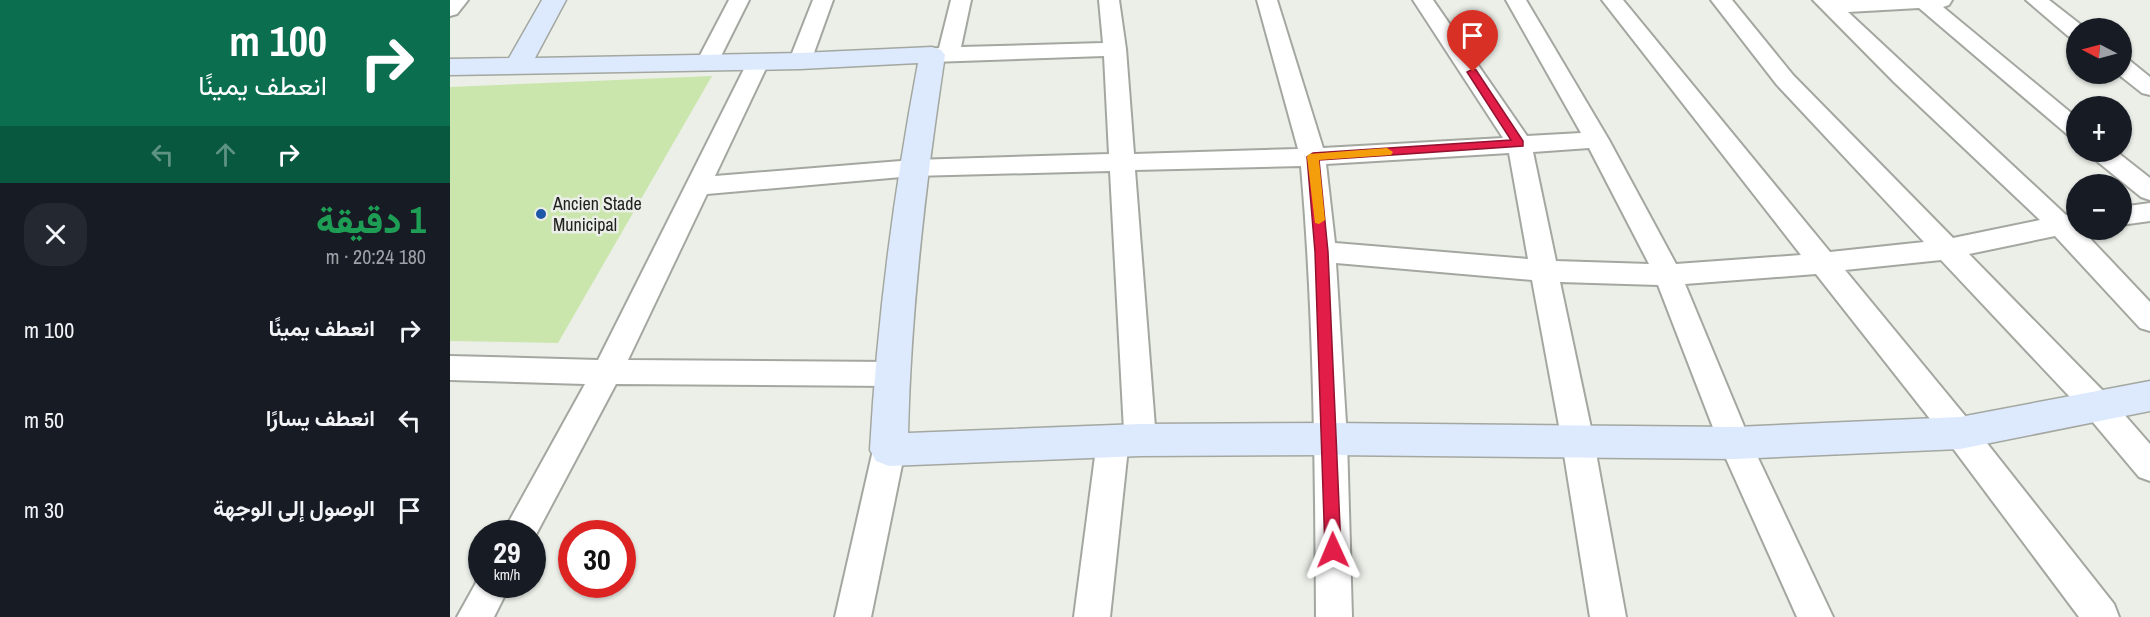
<!DOCTYPE html>
<html lang="ar">
<meta charset="utf-8">
<style>
:root{--surface:#171b24;--page:#242831;--text:#f1f3f6;--muted:#9ea1a6}
body{margin:0;font-family:"Archivo Narrow",Vazirmatn,sans-serif;background:var(--page);color:var(--text);direction:rtl;height:100vh;display:flex;flex-direction:column;font-size:22px;white-space:nowrap}
*{box-sizing:border-box;margin:0}
p{font-size:20px;color:var(--muted)}
.icon{flex:none;width:33px;height:33px;fill:none;stroke:currentColor;stroke-width:2;stroke-linecap:round;stroke-linejoin:round}
.map{position:relative;flex:1;overflow:hidden;direction:ltr}
.panel{display:flex;flex-direction:column;background:var(--surface);width:450px}
.panel>*{flex:none}
.hud{background:#0b6e4f;color:#fff;overflow:hidden}
.needle{width:39px;rotate:276deg}
.controls{position:absolute;left:1616px;top:18px;display:grid;gap:12px}
.controls a{display:grid;place-items:center;width:66px;height:66px;border-radius:50%;background:var(--surface);box-shadow:0 2px 4px #0004;font-size:30px}
.speed{position:absolute;left:18px;top:520px;display:flex;gap:12px;font-size:30px;font-weight:700;text-align:center}
.speed>*{display:grid;place-content:center;width:78px;height:78px;border-radius:50%;background:var(--surface);box-shadow:0 2px 4px #0004;line-height:1}
.speed small{font-size:15px;font-weight:400}
.speed .limit{border:9px solid #d22;background:#fff;color:#111}
.pin{position:absolute;display:grid;place-items:center;width:51px;height:51px;color:#fff;margin:-62px -26px;border-radius:50% 50% 50% 0;rotate:-45deg;box-shadow:0 0 6px #0007}
.pin .icon{rotate:45deg}
.me{position:absolute;width:66px;margin:-33px;rotate:359deg;stroke-linejoin:round;filter:drop-shadow(0 0 4px #0008)}
.turn{display:flex;align-items:center;gap:21px;height:126px;padding:0 24px;font-size:27px}
.turn .icon{width:78px;height:78px;stroke-width:2.5}
.turn b{display:block;font-size:42px;line-height:51px}
.lanes{display:flex;align-items:center;height:57px;padding:0 24px;background:#0003;justify-content:center;gap:30px;direction:ltr}
.lanes .off{opacity:.35}
.round{display:grid;place-items:center;flex:none;width:63px;height:63px;border-radius:24px;background:var(--page)}
.overview{display:flex;align-items:center;justify-content:space-between;height:102px;padding:0 24px}
h1{font-size:36px;font-weight:800;line-height:45px;color:#1e9e55}
ul{padding:0;list-style:none}
li{display:flex;align-items:center;gap:18px;height:90px;padding:0 24px}
li div{flex:1}
li b{display:block;font-size:22px}
li em{font-style:normal}
main{display:flex;flex:1;min-height:0}
.map>svg:first-child{display:block}
.green{fill:#cae6ac}
.lines{fill:none;stroke-linecap:round;stroke-linejoin:round}
.street-casing{stroke:#a3a7a0;stroke-width:4}
.secondary-casing{stroke:#a3a7a0;stroke-width:3}
.street{fill:#fff;fill-rule:evenodd}
.secondary{fill:#ddeafd;fill-rule:evenodd}
.route{fill:#e11d48;stroke:#92132f;stroke-width:1.5}
.slow{fill:#f59e0b}
.poi-dot{fill:#1e56a8;stroke:#ebefe8;stroke-width:2}
.labels{text-anchor:middle;stroke-width:5;stroke-linejoin:round;paint-order:stroke}
.poi-label{font-size:18px;fill:#212220;stroke:#ebefe8;text-anchor:start}
</style>
<main>
<div class="map">
<svg width="1700" height="617" viewBox="0 0 1700 617">
<rect width="100%" height="100%" fill="#ebefe8"/>
<polygon class="green" points="262,76 108,343 0,341 0,87"/>
<g class="lines">
<defs>
<g id="street">
<polygon points="0,0 18,0 7,14 0,16"/>
<polygon points="279,0 299,0 265,68 257,70 249,68 246,63"/>
<polygon points="363,0 383,0 361,61 358,66 350,68 342,66 339,61"/>
<path d="M501 0H521L511 47 653 43 649 0H669L676 49 684 154 848 149 807 0H827L873 148 1053 138 963 0H983L1077 136 1131 133 1056 0H1076L1159 140 1226 264 1351 255 1152 0H1173L1380 252 1474 242 1327 85 1261 0H1282L1343 75 1503 238 1590 220 1444 82 1363 0H1502L1499 5 1493 7 1626 117V138L1618 135 1469 8 1398 12 1616 215 1626 213V230H1632L1700 302V331L1690 328 1605 236 1519 254 1658 396 1700 444V481L1689 477 1636 414 1491 260 1395 270 1521 423 1664 604 1669 617H1629L1499 443 1366 274 1235 284 1301 443 1383 617H1347L1269 443 1208 285 1110 282 1144 442 1176 617H1140L1112 442 1082 280 886 263 897 439 902 617H866C865 466 864 316 851 166L685 170 706 440 701 450 690 454 678 448 660 617H624L647 441 652 431 663 427 674 431 660 171 463 176 257 194 178 360 442 362 453 365 457 374 453 383 442 386 166 384 82 542V534H52L135 384 0 380V356L148 360 300 57 308 55 316 57 319 62 265 176 463 160 659 154 654 56 482 62 474 60 471 55 474 50 489 48ZM1139 148 1199 264 1106 261 1083 152ZM1059 153 1078 259 885 243 876 164Z"/>
<polygon points="1576,0 1599,0 1635,28 1626,28 1626,37 1618,36"/>
<polygon points="1671,58 1679,60 1700,77 1700,95 1692,93 1668,74 1671,74"/>
<polygon points="1640,152 1667,152 1700,178 1700,200 1691,197 1643,158"/>
<polygon points="1700,203 1700,221 1671,225 1671,207"/>
<polygon points="439,436 450,440 455,450 421,617 385,617 423,450 428,440"/>
<polygon points="32,572 32,585 60,585 44,617 7,617"/>
</g>
<path id="secondary" d="M92 0H116L85 58 350 53 482 47 491 50 495 55C476 180 461 306 458 433L690 424 881 423 1285 427 1510 417 1700 381V411L1510 449 1285 459 881 455 690 456 439 466 426 461 420 450C427 320 444 191 468 63L350 69 0 75V59L59 58Z"/>
</defs>
<use href="#street" class="street-casing"/>
<use href="#secondary" class="secondary-casing"/>
<use href="#street" class="street"/>
<use href="#secondary" class="secondary"/>
</g>
<polygon class="route" points="1023,69 1026,70 1073,141 1073,146 869,160 878,252 891,550 889,556 883,558 877,556 875,550 865,252 857,157 863,153 1061,140 1017,72"/>
<polygon class="slow" points="937,148 943,152 941,155 869,160 875,220 869,224 865,223 857,157 859,154"/>
<circle class="poi-dot" cx="91" cy="214" r="6"/>
<g class="labels">
<g class="poi-label">
<text x="103" y="210">Ancien Stade<tspan x="103" dy="21">Municipal</tspan></text>
</g>
</g>
</svg>
<div class="controls">
<a><svg class="needle" viewBox="-14 -14 28 28"><path d="M0-13l5 13h-10z" fill="#e53935"/><path d="M0 13l5-13h-10z" fill="#9ea1a6"/></svg></a>
<a>+</a>
<a>−</a>
</div>
<div class="speed"><div>29<small>km/h</small></div><div class="limit">30</div></div>
<div class="pin" style="left:1023px;top:72px;background:#d93025"><svg class="icon" aria-label="arrive" viewBox="0 0 24 24"><path d="M6 21V4h12l-3 4 3 4H6"/></svg></div>
<svg class="me" style="left:883px;top:550px" viewBox="-20 -20 40 40"><path d="M0-17L14 15 0 8-14 15z" fill="#e11d48" stroke="#fff" stroke-width="4"/></svg>
</div>
<section class="panel">
<div class="hud">
<div class="turn"><svg class="icon" aria-label="right" viewBox="0 0 24 24"><path d="M7 20v-9h11M14 6l5 5-5 5"/></svg><div><b>100 m</b>انعطف يمينًا</div></div>
<div class="lanes"><svg class="icon off" aria-label="left" viewBox="0 0 24 24"><path d="M17 20v-9H6M10 6l-5 5 5 5"/></svg><svg class="icon off" aria-label="ahead" viewBox="0 0 24 24"><path d="M12 20V5M6 11l6-6 6 6"/></svg><svg class="icon" aria-label="right" viewBox="0 0 24 24"><path d="M7 20v-9h11M14 6l5 5-5 5"/></svg></div>
</div>
<div class="overview"><div><h1>1 دقيقة</h1><p>180 m · 20:24</p></div><a class="round"><svg class="icon" aria-label="close" viewBox="0 0 24 24"><path d="M6 6l12 12M18 6L6 18"/></svg></a></div>
<ul>
<li><svg class="icon" aria-label="right" viewBox="0 0 24 24"><path d="M7 20v-9h11M14 6l5 5-5 5"/></svg><div><b>انعطف يمينًا</b></div><em>100 m</em></li>
<li><svg class="icon" aria-label="left" viewBox="0 0 24 24"><path d="M17 20v-9H6M10 6l-5 5 5 5"/></svg><div><b>انعطف يسارًا</b></div><em>50 m</em></li>
<li><svg class="icon" aria-label="arrive" viewBox="0 0 24 24"><path d="M6 21V4h12l-3 4 3 4H6"/></svg><div><b>الوصول إلى الوجهة</b></div><em>30 m</em></li>
</ul>
</section>
</main>
